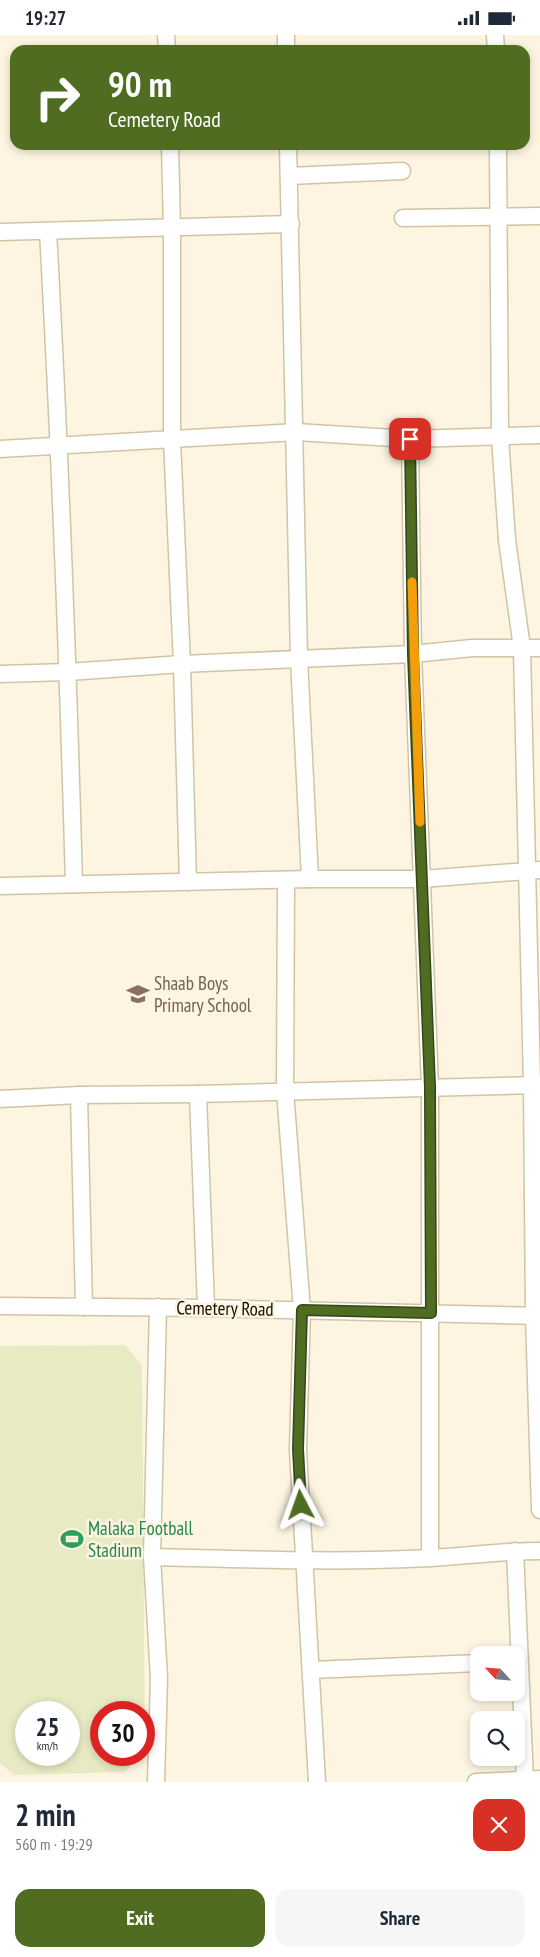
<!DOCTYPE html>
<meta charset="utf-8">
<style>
:root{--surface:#fff;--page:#f6f6f7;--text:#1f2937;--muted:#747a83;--accent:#4f6c20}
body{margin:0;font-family:"PT Sans Narrow",sans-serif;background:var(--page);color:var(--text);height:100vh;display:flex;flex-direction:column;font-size:19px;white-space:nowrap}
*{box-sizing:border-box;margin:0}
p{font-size:16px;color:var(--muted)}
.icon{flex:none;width:28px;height:28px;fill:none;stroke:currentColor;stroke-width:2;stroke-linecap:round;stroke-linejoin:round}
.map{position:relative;height:1747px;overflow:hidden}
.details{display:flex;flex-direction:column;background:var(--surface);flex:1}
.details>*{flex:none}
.guide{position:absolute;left:10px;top:10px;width:520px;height:105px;border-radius:15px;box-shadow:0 2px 8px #0003;background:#4f6c20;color:#fff;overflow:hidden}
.needle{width:32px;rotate:296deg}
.tools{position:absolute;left:470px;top:1611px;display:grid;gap:10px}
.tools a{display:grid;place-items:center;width:55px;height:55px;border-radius:10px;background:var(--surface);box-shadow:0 2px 8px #0003;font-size:25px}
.speed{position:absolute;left:15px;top:1666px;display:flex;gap:10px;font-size:25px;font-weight:700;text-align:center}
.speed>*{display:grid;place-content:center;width:65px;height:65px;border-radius:50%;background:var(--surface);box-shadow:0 2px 8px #0003;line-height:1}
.speed small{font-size:12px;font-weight:400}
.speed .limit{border:8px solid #d22;background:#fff;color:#111}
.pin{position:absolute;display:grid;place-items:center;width:42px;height:42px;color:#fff;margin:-21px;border-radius:10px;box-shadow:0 2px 8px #0006}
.me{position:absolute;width:55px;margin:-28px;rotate:356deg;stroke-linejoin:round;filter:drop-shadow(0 0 4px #0008)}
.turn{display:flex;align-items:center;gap:18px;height:105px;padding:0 15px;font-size:22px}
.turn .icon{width:65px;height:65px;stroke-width:2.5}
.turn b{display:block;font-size:35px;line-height:42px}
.round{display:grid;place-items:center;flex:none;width:52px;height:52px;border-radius:15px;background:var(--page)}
.headline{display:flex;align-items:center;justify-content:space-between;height:85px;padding:0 15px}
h1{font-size:30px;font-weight:700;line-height:38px}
.cta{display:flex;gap:10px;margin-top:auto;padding:10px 15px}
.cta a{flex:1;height:58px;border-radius:15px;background:var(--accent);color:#fff;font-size:20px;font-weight:700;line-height:58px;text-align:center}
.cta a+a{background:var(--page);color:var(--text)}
.status{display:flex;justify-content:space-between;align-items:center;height:35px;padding:0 25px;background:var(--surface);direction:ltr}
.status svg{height:14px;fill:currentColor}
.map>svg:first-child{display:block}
.garden{fill:#e7eac3;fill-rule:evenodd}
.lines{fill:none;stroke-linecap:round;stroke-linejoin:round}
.minor-casing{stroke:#d1c4a4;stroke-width:19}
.minor{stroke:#fff;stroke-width:16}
.route-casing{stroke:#334615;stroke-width:12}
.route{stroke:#4f6c20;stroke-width:9}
.slow{stroke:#f59e0b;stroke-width:9}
.labels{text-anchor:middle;stroke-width:5;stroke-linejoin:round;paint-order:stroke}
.education-label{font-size:19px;fill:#785e54;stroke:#fdf5e1;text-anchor:start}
.street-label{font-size:19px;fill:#161106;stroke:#fdf5e1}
.leisure-label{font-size:19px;fill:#27864d;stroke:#fdf5e1;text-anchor:start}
</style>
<div class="status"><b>19:27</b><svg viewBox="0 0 49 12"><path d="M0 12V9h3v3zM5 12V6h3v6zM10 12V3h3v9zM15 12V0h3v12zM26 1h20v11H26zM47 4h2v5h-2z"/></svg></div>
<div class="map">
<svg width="540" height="1747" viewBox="0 0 540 1747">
<rect width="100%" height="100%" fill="#fdf5e1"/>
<path class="garden" d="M125 1310 142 1330 145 1714 144 1715V1678H101V1720H140L125 1737 14 1740 0 1728V1311ZM26 1678H69V1720H26Z"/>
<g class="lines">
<defs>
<g id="minor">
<polyline points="166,0 167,15"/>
<polyline points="286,0 286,15"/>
<polyline points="495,0 496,15"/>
<polyline points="170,110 172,193 172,405 182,629 188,847"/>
<polyline points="288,110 299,624 310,844"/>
<polyline points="498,110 500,402 507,505 522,613 532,1050 534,1281 540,1475"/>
<polyline points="289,141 402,136"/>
<polyline points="403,183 540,181"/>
<path d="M48 196C60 414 68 631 74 849"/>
<polyline points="0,197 291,189"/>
<polyline points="410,404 413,619 430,1052 430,1523"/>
<polyline points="0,414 296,397 410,404 540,400"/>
<polyline points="0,639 68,637 182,629 413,619 472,613 540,613"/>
<polyline points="286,845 285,1056 302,1275 298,1415 317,1747"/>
<polyline points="0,851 310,844 422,844 540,835"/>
<polyline points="198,1059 206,1273"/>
<polyline points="79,1060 84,1272"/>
<polyline points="0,1064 79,1060 198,1059 540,1050"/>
<polyline points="0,1271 206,1273 540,1281"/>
<polyline points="515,1516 525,1745"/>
<path d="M152 1522C244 1524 337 1528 430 1523 467 1521 503 1516 540 1516"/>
<polyline points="311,1635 479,1628"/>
<polyline points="156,1747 159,1643 152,1522 158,1272"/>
<polyline points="476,1747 540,1744"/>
</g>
</defs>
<use href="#minor" class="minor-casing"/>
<use href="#minor" class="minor"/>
</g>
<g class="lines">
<defs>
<polyline id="route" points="301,1470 298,1414 302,1275 431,1278 430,1052 413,619 410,404"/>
</defs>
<use href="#route" class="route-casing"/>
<use href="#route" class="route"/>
<polyline class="slow" points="412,547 420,787"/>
</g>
<defs>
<symbol id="school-bare" viewBox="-9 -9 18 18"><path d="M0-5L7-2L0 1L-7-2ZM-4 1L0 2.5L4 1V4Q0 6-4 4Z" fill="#8d6e63" stroke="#fdf5e1" stroke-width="2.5" paint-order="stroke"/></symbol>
<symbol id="stadium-bare" viewBox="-9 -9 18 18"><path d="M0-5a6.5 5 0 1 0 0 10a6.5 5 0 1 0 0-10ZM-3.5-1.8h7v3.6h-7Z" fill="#2e9e5b" stroke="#fdf5e1" stroke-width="2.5" paint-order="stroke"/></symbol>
</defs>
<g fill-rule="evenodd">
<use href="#school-bare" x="122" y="943" width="32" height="32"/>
<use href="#stadium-bare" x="56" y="1488" width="32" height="32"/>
</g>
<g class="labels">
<g class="education-label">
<text x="154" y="955">Shaab Boys<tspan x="154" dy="22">Primary School</tspan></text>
</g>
<g class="street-label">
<text transform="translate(225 1273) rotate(1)" y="7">Cemetery Road</text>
</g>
<g class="leisure-label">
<text x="88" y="1500">Malaka Football<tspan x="88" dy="22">Stadium</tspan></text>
</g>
</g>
</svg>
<div class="tools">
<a><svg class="needle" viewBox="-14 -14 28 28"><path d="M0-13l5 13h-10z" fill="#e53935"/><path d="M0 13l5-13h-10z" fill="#747a83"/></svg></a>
<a><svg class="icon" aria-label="search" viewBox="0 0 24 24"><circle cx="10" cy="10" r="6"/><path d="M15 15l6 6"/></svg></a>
</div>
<div class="speed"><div>25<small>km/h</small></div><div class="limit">30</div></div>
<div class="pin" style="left:410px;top:404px;background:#d93025"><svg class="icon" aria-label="arrive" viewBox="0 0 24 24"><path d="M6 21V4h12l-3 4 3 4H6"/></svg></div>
<svg class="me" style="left:301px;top:1470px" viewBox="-20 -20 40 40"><path d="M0-17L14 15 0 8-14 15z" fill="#4f6c20" stroke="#fff" stroke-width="4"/></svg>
<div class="guide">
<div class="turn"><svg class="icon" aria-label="right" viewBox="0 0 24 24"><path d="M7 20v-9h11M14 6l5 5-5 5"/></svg><div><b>90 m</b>Cemetery Road</div></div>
</div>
</div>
<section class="details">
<div class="headline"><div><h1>2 min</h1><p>560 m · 19:29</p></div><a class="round" style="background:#d93025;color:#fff"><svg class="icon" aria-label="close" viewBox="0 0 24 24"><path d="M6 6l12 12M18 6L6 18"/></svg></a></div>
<div class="cta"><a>Exit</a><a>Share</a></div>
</section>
